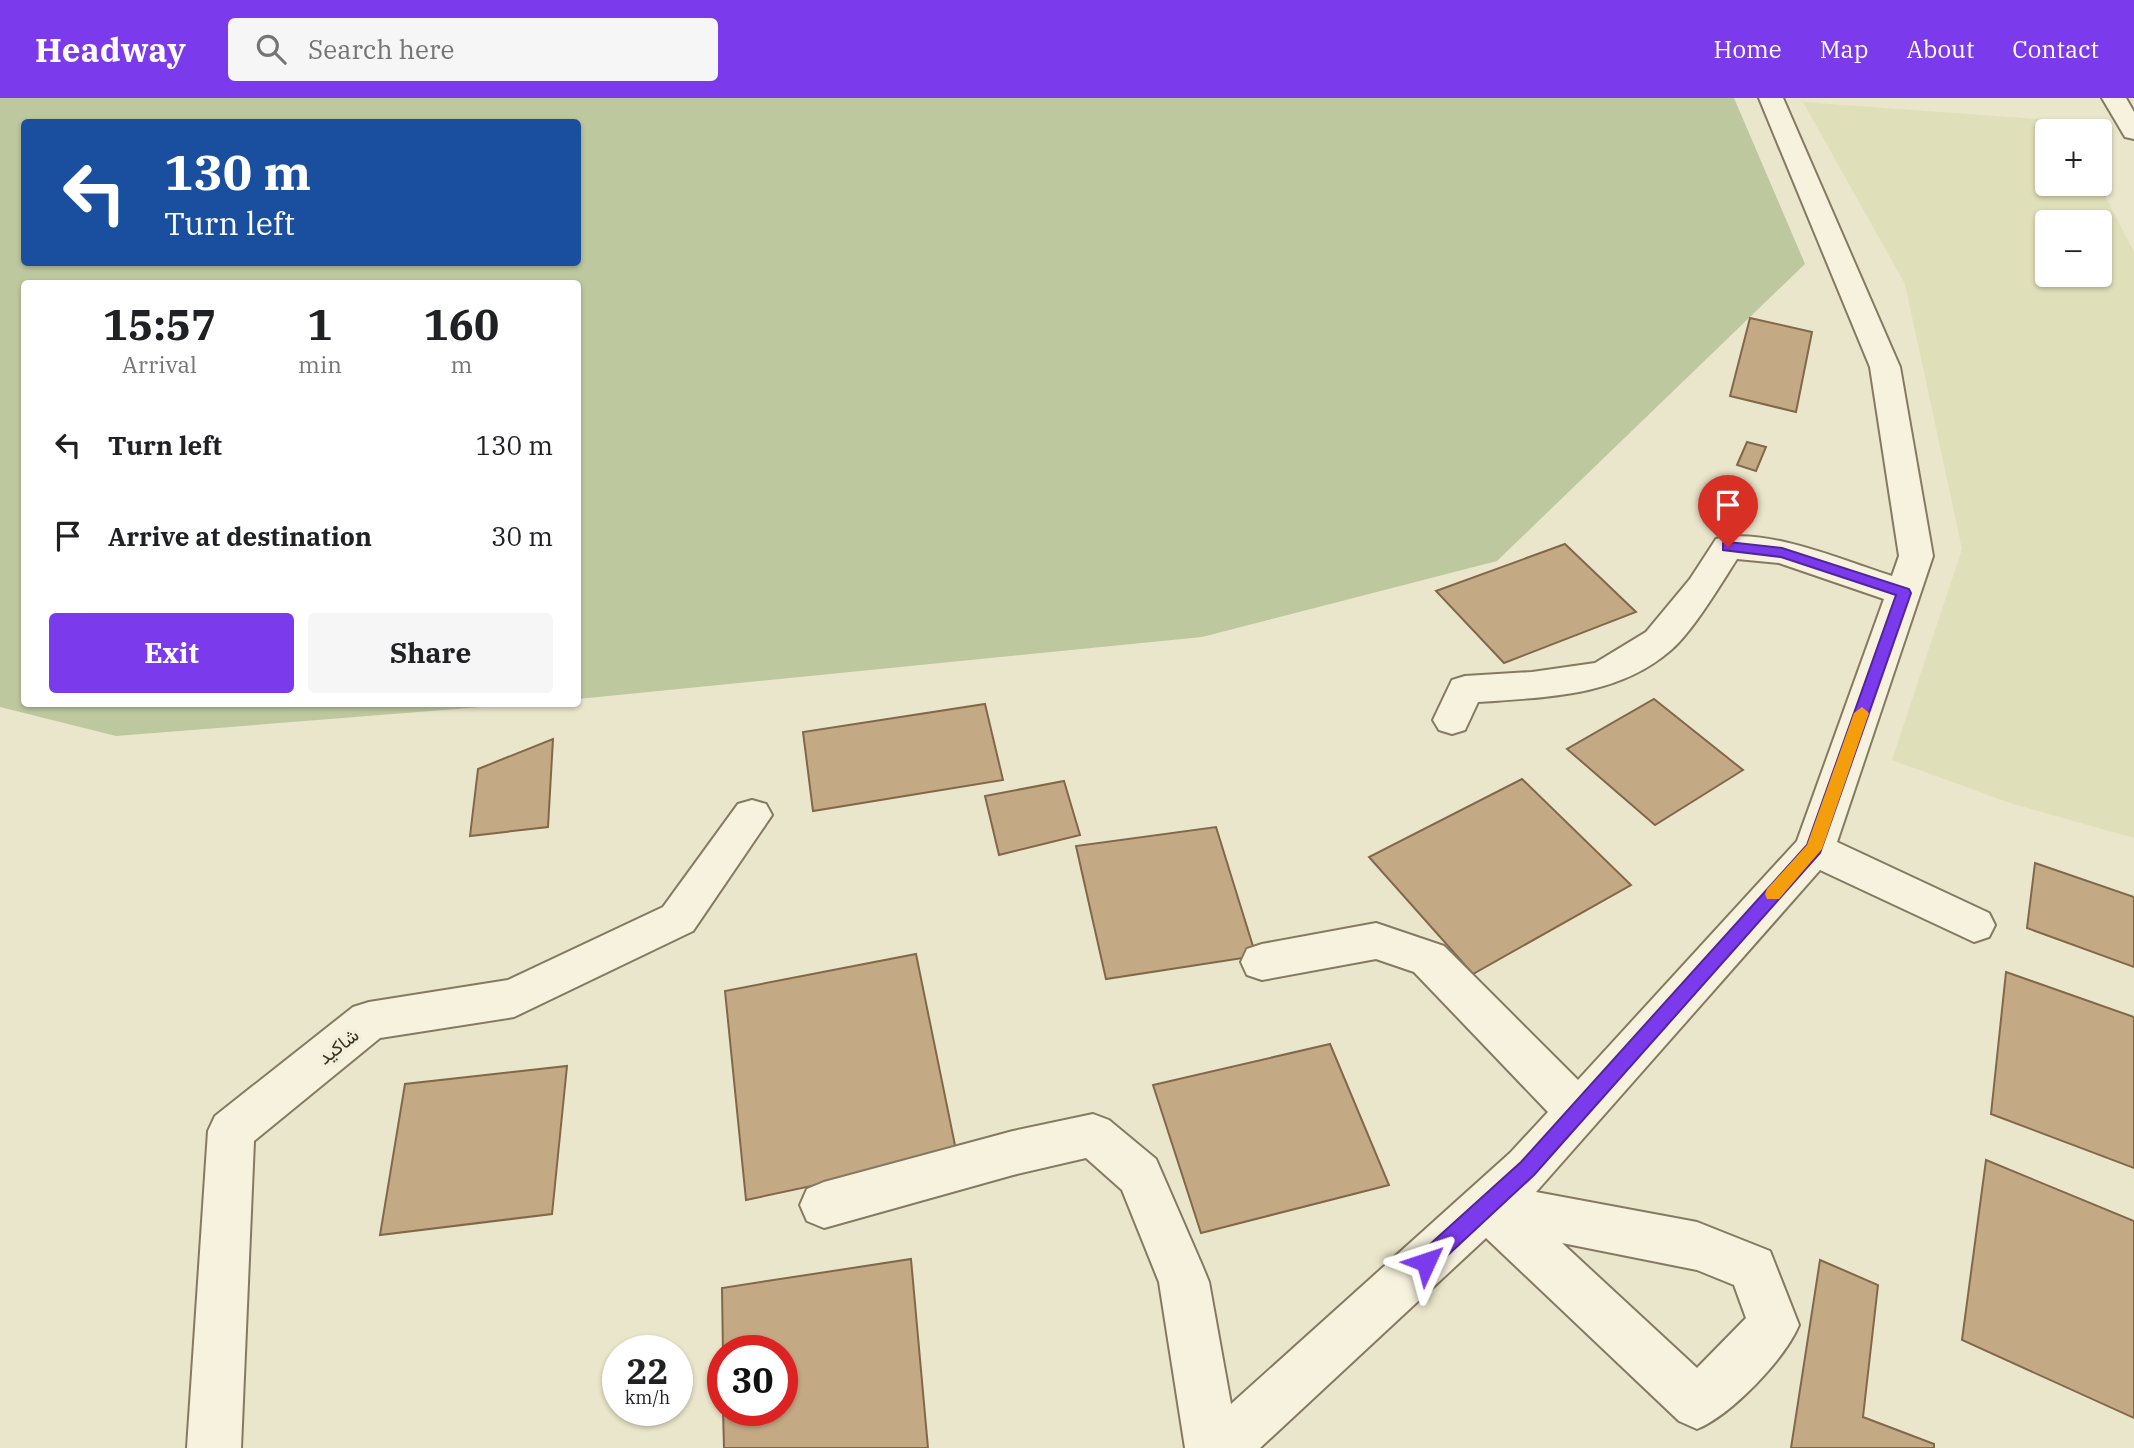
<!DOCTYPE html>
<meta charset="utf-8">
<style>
:root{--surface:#fff;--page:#f6f6f6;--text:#202124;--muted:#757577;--accent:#7c3aed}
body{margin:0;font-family:"IBM Plex Serif",Vazirmatn,serif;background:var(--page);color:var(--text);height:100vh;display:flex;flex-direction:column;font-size:26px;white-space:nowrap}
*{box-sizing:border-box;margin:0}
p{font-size:23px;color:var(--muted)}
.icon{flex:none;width:38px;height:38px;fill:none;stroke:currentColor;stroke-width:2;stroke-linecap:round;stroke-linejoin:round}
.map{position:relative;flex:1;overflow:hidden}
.panel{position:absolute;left:21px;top:182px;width:560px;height:427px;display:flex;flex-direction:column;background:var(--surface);border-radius:7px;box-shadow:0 2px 5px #0004}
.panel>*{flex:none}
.hud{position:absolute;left:21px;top:21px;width:560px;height:147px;border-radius:7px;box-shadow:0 2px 5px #0004;background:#1a4fa0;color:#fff;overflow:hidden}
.tools{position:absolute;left:2035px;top:21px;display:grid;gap:14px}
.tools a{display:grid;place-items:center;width:77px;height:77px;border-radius:7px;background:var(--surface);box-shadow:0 2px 5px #0004;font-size:35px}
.speed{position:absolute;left:602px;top:1237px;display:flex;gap:14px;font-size:35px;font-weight:700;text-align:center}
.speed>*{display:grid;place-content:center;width:91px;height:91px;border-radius:50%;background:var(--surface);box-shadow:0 2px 5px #0004;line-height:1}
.speed small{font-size:18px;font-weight:400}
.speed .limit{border:10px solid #d22;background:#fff;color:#111}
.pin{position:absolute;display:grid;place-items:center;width:60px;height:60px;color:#fff;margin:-72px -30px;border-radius:50% 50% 50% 0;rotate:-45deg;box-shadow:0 0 7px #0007}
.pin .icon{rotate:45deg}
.me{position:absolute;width:77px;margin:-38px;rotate:48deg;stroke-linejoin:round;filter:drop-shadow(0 0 5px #0008)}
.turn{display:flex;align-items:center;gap:24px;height:147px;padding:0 28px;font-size:32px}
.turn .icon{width:91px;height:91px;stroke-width:2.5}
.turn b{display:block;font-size:49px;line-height:60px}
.eta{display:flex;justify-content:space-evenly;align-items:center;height:119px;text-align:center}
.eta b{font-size:42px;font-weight:700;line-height:49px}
.action{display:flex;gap:14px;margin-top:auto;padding:14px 28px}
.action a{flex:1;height:80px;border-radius:7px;background:var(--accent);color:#fff;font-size:28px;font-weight:700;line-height:80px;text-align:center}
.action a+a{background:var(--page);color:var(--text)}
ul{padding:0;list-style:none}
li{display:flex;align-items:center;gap:21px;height:91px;padding:0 28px}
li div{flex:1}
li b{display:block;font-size:26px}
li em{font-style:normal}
header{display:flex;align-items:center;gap:42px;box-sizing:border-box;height:98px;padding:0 35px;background:var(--accent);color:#fff}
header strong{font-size:33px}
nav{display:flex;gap:38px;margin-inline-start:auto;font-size:24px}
.search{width:490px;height:63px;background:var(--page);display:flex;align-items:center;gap:18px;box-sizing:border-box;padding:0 24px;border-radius:7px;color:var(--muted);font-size:26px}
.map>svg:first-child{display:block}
.farmland{fill:#dfdfb9;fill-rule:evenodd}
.green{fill:#bdc89f;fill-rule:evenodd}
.building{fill:#c4a985;stroke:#826849;stroke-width:2}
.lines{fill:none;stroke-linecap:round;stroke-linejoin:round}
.minor-casing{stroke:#857a61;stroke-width:4}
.minor{fill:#f6f2dd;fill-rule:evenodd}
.route{fill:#7c3aed;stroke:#51269a;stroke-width:2}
.slow{fill:#f59e0b}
.labels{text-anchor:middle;stroke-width:7;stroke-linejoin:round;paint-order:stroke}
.street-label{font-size:19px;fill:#383022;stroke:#f2efd9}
</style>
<header>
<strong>Headway</strong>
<div class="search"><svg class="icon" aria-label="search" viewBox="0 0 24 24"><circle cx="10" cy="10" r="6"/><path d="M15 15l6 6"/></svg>Search here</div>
<nav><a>Home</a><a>Map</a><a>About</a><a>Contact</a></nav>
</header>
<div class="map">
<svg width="2134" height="1350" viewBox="0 0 2134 1350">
<rect width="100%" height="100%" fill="#eae6cb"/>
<path class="farmland" d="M1803 4 2067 23 2072 33H2048V86H2099L2134 154V740L2010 705 1892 662 1962 451 1905 186ZM2048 124H2100V177H2048Z"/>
<path class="green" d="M0 0H1734L1805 166 1497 463 1202 539 578 601V186H24V606H519L116 638 0 609ZM24 24H578V164H24Z"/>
<g class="building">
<polygon points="1750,220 1812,234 1796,314 1730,298"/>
<polygon points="1747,344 1766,349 1756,373 1737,367"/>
<polygon points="1565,446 1636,514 1504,565 1436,493"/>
<polygon points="1654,601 1743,672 1655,727 1567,651"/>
<polygon points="985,606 1003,682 813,713 803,634"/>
<polygon points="553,641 548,729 470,738 478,671"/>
<polygon points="1522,681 1631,787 1473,876 1369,759"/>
<polygon points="1064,683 1080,737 999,757 985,698"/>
<polygon points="1216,729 1256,858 1106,881 1076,748"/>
<polygon points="2035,765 2134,799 2134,869 2027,830"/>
<polygon points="916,856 957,1057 746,1102 725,893"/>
<polygon points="2006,874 2134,919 2134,1070 1991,1016"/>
<polygon points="1330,946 1389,1087 1201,1135 1153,987"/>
<polygon points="567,968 552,1116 380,1137 405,986"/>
<polygon points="1986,1062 2134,1123 2134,1320 1962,1242"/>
<polygon points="911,1161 928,1350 724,1350 723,1312 782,1312 782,1253 723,1253 723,1258 722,1190"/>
<polygon points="1820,1162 1878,1187 1863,1319 1934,1346 1934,1350 1791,1350"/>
</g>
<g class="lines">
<defs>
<g id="minor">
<path d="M1759 0H1783L1900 269 1933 458 1837 744 1989 815 1995 827 1989 839 1974 844 1820 772 1536 1094 1697 1124 1770 1153 1799 1227C1785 1261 1731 1317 1697 1331L1679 1323 1486 1140 1260 1350H1185L1159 1184 1122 1092 1086 1060 1013 1077 824 1130 807 1123 800 1107 807 1091 824 1084 1013 1033 1093 1016 1109 1022 1156 1061 1202 1167 1209 1184 1231 1306 1510 1055 1548 1014 1414 874 1376 861 1262 882 1247 877 1241 864 1247 851 1262 846 1376 825 1444 848 1578 982 1797 743 1884 501 1779 465 1737 461C1721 486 1693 533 1671 552 1617 599 1546 599 1478 604L1465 632 1452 636 1439 632 1433 622 1452 582 1465 578 1532 574 1595 565 1646 534 1690 481 1716 441C1765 428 1844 463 1892 478L1899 458 1870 269ZM1562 1145 1697 1172 1734 1187 1746 1220 1697 1270Z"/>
<polygon points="2102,0 2126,0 2134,14 2134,41 2125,39"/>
<polygon points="752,702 766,706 772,717 693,833 514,919 380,940 254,1043 241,1350 187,1350 208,1033 215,1018 353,909 369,904 508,882 663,809 738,706"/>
</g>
</defs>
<use href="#minor" class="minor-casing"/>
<use href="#minor" class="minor"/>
</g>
<polygon class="route" points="1728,444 1782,450 1909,491 1911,495 1820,755 1534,1077 1433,1171 1426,1174 1418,1171 1415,1164 1418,1157 1521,1064 1807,747 1896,497 1781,459 1723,452 1723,445"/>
<polygon class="slow" points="1862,609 1869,615 1822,751 1779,801 1767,801 1765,796 1767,791 1807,747 1854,615"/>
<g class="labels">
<g class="street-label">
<text transform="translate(338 948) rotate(-38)" y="7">شاكيد</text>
</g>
</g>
</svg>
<div class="tools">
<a>+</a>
<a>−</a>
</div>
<div class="speed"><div>22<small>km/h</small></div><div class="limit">30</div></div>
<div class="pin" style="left:1728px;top:449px;background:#d93025"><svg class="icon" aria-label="arrive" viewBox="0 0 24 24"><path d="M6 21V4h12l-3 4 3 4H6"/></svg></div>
<svg class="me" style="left:1426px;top:1164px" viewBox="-20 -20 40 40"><path d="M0-17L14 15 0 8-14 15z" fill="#7c3aed" stroke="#fff" stroke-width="4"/></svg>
<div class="hud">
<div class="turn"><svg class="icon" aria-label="left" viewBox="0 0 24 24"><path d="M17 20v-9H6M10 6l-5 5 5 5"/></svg><div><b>130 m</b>Turn left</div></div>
</div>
<section class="panel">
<div class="eta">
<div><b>15:57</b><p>Arrival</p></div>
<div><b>1</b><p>min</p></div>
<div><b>160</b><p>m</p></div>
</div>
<ul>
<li><svg class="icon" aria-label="left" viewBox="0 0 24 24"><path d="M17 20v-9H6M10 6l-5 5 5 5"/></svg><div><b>Turn left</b></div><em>130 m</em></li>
<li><svg class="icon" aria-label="arrive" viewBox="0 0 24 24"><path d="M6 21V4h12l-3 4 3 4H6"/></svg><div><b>Arrive at destination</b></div><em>30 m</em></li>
</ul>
<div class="action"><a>Exit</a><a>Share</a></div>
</section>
</div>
